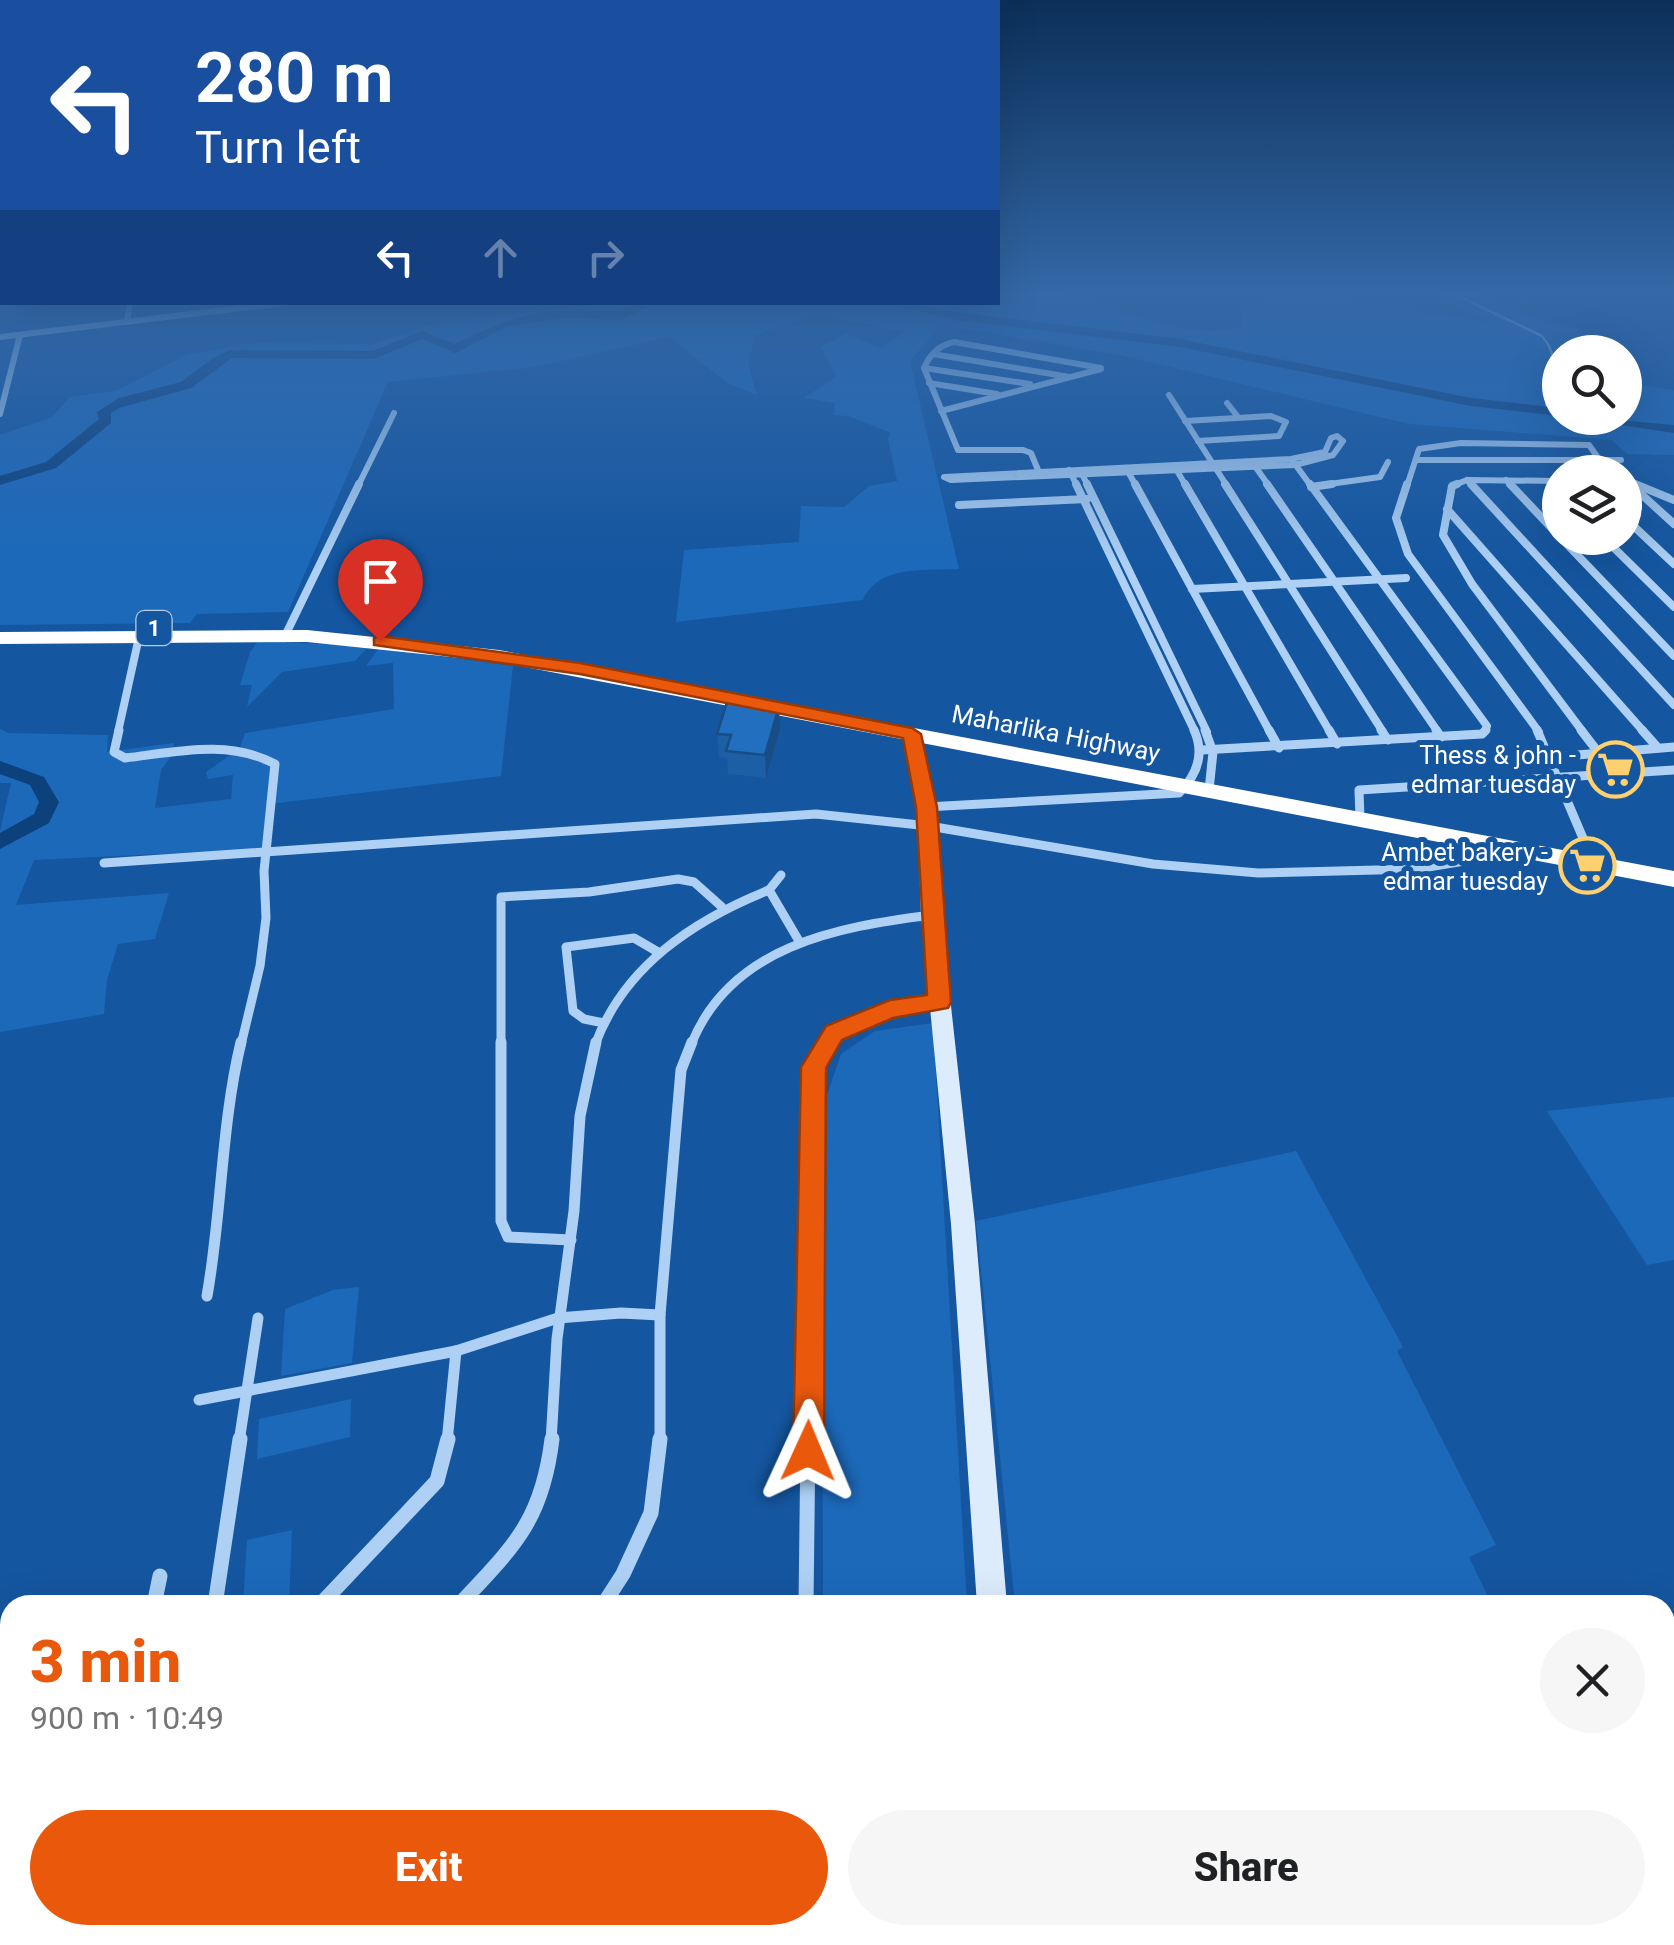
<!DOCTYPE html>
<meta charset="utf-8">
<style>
:root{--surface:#fff;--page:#f6f6f6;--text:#202124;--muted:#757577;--accent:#ea580c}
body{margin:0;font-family:Roboto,sans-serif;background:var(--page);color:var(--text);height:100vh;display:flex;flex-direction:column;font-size:38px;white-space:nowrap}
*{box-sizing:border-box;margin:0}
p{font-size:32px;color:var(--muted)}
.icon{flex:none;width:55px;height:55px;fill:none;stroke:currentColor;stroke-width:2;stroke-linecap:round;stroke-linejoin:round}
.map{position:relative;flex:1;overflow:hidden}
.drawer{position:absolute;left:0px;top:1595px;width:1675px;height:350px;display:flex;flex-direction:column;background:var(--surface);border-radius:30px 30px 0 0;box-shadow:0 10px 40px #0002}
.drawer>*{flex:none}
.top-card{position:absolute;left:0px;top:0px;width:1000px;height:305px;box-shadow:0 10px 40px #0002;background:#1a4fa0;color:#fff;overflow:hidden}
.tools{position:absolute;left:1542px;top:335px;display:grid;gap:20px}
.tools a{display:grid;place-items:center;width:100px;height:100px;border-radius:50%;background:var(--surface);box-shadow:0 10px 40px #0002;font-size:50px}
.pin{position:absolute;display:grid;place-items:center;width:85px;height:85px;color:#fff;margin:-102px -42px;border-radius:50% 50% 50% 0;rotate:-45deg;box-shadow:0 0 10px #0007}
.pin .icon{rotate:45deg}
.me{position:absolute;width:110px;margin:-55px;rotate:1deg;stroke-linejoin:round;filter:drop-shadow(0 0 8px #0008)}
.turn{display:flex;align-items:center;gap:35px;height:210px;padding:0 30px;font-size:45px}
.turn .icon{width:130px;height:130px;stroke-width:2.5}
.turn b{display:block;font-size:70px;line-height:85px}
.lanes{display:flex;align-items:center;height:95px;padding:0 30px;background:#0003;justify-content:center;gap:50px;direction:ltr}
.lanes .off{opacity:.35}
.round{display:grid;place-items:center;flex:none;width:105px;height:105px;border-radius:52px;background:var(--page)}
.summary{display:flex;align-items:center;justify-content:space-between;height:170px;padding:0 30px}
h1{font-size:60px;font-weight:800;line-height:75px;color:var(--accent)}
.action{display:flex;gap:20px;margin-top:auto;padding:20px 30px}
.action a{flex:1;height:115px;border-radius:60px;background:var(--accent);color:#fff;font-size:40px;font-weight:800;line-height:115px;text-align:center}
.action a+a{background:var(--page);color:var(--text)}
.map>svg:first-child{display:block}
.green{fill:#1c69ba}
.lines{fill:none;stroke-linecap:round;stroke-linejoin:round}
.stream{stroke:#9fcbf7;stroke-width:2.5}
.river{fill:#0c417c;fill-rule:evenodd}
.street-far4{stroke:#add0f4;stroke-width:6}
.street-far3{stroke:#add0f4;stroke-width:8}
.street-far2{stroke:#add0f4;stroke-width:9}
.street-far1{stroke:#add0f4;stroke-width:11}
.street{stroke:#add0f4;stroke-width:15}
.secondary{fill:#ddecfd;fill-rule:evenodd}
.highway{fill:#fff;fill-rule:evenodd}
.wall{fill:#1d5fa4}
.shaded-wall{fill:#184d86}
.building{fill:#226ebf;stroke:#184d86;stroke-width:2.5}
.route{fill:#ea580c;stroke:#983908;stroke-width:2.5}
.labels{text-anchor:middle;stroke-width:10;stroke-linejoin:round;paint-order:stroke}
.shield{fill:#1456a0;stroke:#b8cce2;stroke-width:2.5}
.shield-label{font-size:22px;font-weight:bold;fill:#fff}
.street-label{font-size:25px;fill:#fff;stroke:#1456a0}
.poi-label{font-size:25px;fill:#fff;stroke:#1456a0;text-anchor:end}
</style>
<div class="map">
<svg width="1674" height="1945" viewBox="0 0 1674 1945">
<rect width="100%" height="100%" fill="#1456a0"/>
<g class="green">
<path d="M998 292C1013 292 1029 290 1044 292 1101 299 1184 346 1241 326L1242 310 1305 296 1489 322 1434 292H1471L1547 323 1584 329 1582 336 1598 352H1560V418H1625V383L1674 390V455L1627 454 1612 440 1409 424 1121 355 941 325 910 361 959 569C925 571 879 564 863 600L676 622 684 550 799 542 801 506 844 507 869 486 897 481 888 439 891 433 848 416 834 415 835 403 804 398 836 377 821 347 846 333 881 349 904 332 816 313 755 336 748 363 757 395 729 384 669 337 534 367 388 382 288 612 197 614 190 623 0 625V435L52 417 70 397 115 391 189 354 256 343 372 344 439 322 627 302H998Z"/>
<polygon points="258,641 369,646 355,661 282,672 247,707 252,685 240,685 250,652"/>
<polygon points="379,648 513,666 501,776 270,804 264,849 34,860 16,905 169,893 155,939 118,944 107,980 104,1014 0,1032 0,831 11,783 0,783 0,729 8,733 108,735 107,752 174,743 172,755 161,770 155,808 231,799 233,775 208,779 206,772 240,748 245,733 394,709 393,663 366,666"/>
<polygon points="933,1023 967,1605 823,1605 822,1110 841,1054 875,1031"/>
<polygon points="1674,1097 1674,1260 1647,1265 1547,1111"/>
<polygon points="1296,1151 1403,1347 1397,1351 1496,1545 1469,1557 1492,1605 1015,1605 976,1221"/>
<polygon points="359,1287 352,1363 281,1376 285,1309 333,1290"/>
<polygon points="351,1399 350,1437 257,1459 259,1419"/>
<polygon points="292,1530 289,1605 243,1605 247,1540"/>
<polygon points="1048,1935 1618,1935 1623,1945 1049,1945"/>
</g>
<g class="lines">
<path class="stream" d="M1450 292 1542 336C1562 359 1553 384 1545 410"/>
<g class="river">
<path d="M642 302H658L621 320 564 318 506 327 455 353 422 339 374 359 232 358 191 388 119 408 111 413V423L56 468 0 485V476L46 462 99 419 97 412 119 398 181 382 213 358 230 350 373 351 422 331 455 344C490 326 525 312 566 310 596 309 613 315 642 302Z"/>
<polygon points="879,302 905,302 956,312 1180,339 1471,398 1560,408 1560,416 1471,406 1180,347 956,320"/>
<polygon points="1595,418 1674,425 1674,433 1601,422"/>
<polygon points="0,761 44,777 59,802 49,823 0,849 0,833 34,814 39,802 30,785 0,774"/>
</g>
<g class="street-far4">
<polyline points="127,322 130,302"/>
<polyline points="0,337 292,302"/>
<polyline points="933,354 1070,377"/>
<polyline points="924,368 1030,384"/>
<polyline points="929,383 997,394"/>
<polyline points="1169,395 1227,486"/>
<polyline points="1227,403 1238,417"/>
<polyline points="941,411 1101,369"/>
<polyline points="0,414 20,335"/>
<polyline points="1185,421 1271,416 1286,422 1279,436 1198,441"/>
<polygon points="1337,436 1343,441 1333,455 1295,465 951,480 944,477 1291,459 1325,452 1331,438"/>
<polyline points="1292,460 1311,486"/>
<polyline points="1417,460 1621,460"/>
<polyline points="1252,462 1269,486"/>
<polyline points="1126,468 1136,486"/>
<polyline points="1176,469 1186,486"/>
<polyline points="1069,470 1077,486"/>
<polyline points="1080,470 1088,486"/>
<path d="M1040 475 1031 453 1023 450H958L924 368C930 354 939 345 954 342L1101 368"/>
<polyline points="1467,480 1473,486"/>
<polyline points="1506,480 1512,486"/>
<polyline points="1628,482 1633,486"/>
<polyline points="1633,483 1641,486"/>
<polyline points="358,486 394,413"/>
<polyline points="1315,486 1380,477 1388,462"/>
<polyline points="1407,486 1419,449 1461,443 1589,445 1601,462"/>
<polyline points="1452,486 1467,480 1560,481"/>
</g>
<g class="street-far3">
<polyline points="1076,484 1195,732"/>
<polyline points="1087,484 1207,732"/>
<polyline points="1135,484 1270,732"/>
<polyline points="1185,484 1330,732"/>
<polyline points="1225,484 1383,732"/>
<polyline points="1267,484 1438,732"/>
<polyline points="1310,484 1487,726 1484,732"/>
<polyline points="1407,484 1396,518 1408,554 1539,732"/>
<polyline points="1457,484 1452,486 1443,535 1472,584 1583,732"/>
<polyline points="1471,484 1674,705"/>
<polyline points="1510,484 1560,537"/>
<polyline points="1630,484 1674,524"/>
<polyline points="1635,484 1674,500"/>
<polyline points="1311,487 1332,484"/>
<polyline points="959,505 1087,499"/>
<polyline points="1447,509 1644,732"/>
<polyline points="1625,518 1674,564"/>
<polyline points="1561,538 1674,656"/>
<polyline points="1604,538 1674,607"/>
<polyline points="1192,589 1406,578"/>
<polyline points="284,638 359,484"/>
<polyline points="118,732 139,637"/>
</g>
<g class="street-far2">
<path d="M119 730 114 752 125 758C176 752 228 739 275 764L264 871 266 918 260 966 241 1045"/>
<polyline points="1205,730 1213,752 1209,790"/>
<polyline points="1269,730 1279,748"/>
<polyline points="1329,730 1337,744"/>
<polyline points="1381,730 1388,740"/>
<polyline points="1436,730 1441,737"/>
<polyline points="1537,730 1594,864"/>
<polyline points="1581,730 1598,752"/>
<polyline points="1642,730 1658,748"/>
<polyline points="1202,750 1482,734 1486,730"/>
<polyline points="1553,757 1674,747"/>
<path d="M926 807 1179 793C1197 775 1205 754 1194 730"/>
<polyline points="1360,819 1359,790 1674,770"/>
<polyline points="104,863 816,814 929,826 1153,864 1258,873 1416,869 1519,852"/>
<polyline points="781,875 769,890 799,941"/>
<polyline points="604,1023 584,1019 573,1011 566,947 634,938 658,952"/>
<polyline points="501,1045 501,897 589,892 678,879 694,882 722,907"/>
<path d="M595 1045C624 966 694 920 769 890"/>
<path d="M691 1045C730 946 837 927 931 915"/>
<path d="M827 1045C845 1014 907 1007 940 1002"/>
</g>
<g class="street-far1">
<polyline points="501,1042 501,1221 508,1237 571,1240"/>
<path d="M207 1296C222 1212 221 1125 241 1042"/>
<polyline points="199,1400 456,1351 558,1318 621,1313 660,1315"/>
<polyline points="239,1442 258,1318"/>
<polyline points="447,1442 456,1351"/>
<polyline points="551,1442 557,1339 574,1211 580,1116 596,1042"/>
<polyline points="660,1442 660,1315 681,1070 692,1042"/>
<polyline points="808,1442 814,1067 829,1042"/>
</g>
<g class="street">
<polyline points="154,1605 160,1576"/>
<polyline points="215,1605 240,1439"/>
<polyline points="320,1605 437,1481 448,1439"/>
<path d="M459 1605C513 1547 542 1522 552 1439"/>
<polyline points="603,1605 623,1574 651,1513 660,1439"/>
<polyline points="806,1605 808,1439"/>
<polyline points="0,1679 10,1677"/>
<polyline points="13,1945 15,1935"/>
<polyline points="109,1945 110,1935"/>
</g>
<g class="secondary">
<polygon points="912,729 920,734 935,807 941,915 975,1224 1007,1605 977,1605 951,1224 921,915 917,807 904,734"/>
<polygon points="1003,1935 1037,1935 1038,1945 1004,1945"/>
</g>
<polygon class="highway" points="307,630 499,650 1674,871 1674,887 499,662 307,642 0,644 0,632"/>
</g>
<polygon class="wall" points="780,729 766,778 728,774 727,758 719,757 717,734"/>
<polygon class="shaded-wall" points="779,706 780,729 766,778 765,755"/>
<polygon class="building" points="727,702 779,706 765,755 726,751 731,735 717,734"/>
<linearGradient id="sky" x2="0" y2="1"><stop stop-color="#0b2f58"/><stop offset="0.52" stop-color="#3468a7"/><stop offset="1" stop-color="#3468a7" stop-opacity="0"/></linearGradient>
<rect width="1674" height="564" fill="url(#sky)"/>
<polygon class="route" points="380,636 580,663 912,728 921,734 937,807 951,1002 948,1008 893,1018 842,1040 826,1068 824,1451 819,1462 808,1467 798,1462 793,1451 801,1067 826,1026 890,1000 927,995 916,807 903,738 580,674 374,645 374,638"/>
<defs>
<symbol id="supermarket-ring" viewBox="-11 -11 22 22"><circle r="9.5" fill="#1456a0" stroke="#ffd070" stroke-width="1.5"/><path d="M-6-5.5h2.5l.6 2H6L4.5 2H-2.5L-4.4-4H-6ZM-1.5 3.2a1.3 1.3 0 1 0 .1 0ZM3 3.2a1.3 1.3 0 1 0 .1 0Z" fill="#ffd070"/></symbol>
</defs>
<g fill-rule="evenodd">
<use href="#supermarket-ring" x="1584" y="738" width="63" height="63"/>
<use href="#supermarket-ring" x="1556" y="834" width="63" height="63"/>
</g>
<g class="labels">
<rect class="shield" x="136.5" y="611" width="35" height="34" rx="8"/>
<g class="shield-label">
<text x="154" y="636">1</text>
</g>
<g class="street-label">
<text transform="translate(1056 733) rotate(11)" y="9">Maharlika Highway</text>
</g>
<g class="poi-label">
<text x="1576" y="764">Thess &amp; john -<tspan x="1576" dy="29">edmar tuesday</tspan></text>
<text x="1548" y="861">Ambet bakery -<tspan x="1548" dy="29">edmar tuesday</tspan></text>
</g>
</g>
</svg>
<div class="tools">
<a><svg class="icon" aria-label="search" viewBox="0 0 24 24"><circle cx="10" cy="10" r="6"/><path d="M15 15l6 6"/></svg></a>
<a><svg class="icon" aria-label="layers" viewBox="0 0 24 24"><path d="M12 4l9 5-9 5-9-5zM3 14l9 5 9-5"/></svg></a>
</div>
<div class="pin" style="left:380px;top:641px;background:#d93025"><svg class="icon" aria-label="arrive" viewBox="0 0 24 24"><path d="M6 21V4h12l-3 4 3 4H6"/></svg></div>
<svg class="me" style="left:808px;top:1451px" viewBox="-20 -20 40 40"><path d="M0-17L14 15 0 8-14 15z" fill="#ea580c" stroke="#fff" stroke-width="4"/></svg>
<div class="top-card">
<div class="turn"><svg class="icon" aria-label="left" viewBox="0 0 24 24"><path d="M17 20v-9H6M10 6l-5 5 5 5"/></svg><div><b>280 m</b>Turn left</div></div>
<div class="lanes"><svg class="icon" aria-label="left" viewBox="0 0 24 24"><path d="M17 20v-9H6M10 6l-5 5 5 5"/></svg><svg class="icon off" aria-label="ahead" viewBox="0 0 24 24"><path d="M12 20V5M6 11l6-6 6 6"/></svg><svg class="icon off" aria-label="right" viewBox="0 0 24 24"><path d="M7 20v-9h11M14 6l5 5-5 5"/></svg></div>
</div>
<section class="drawer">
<div class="summary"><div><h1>3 min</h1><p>900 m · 10:49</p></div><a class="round"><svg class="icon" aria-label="close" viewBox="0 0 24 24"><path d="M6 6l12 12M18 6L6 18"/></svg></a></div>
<div class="action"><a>Exit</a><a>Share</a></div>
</section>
</div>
